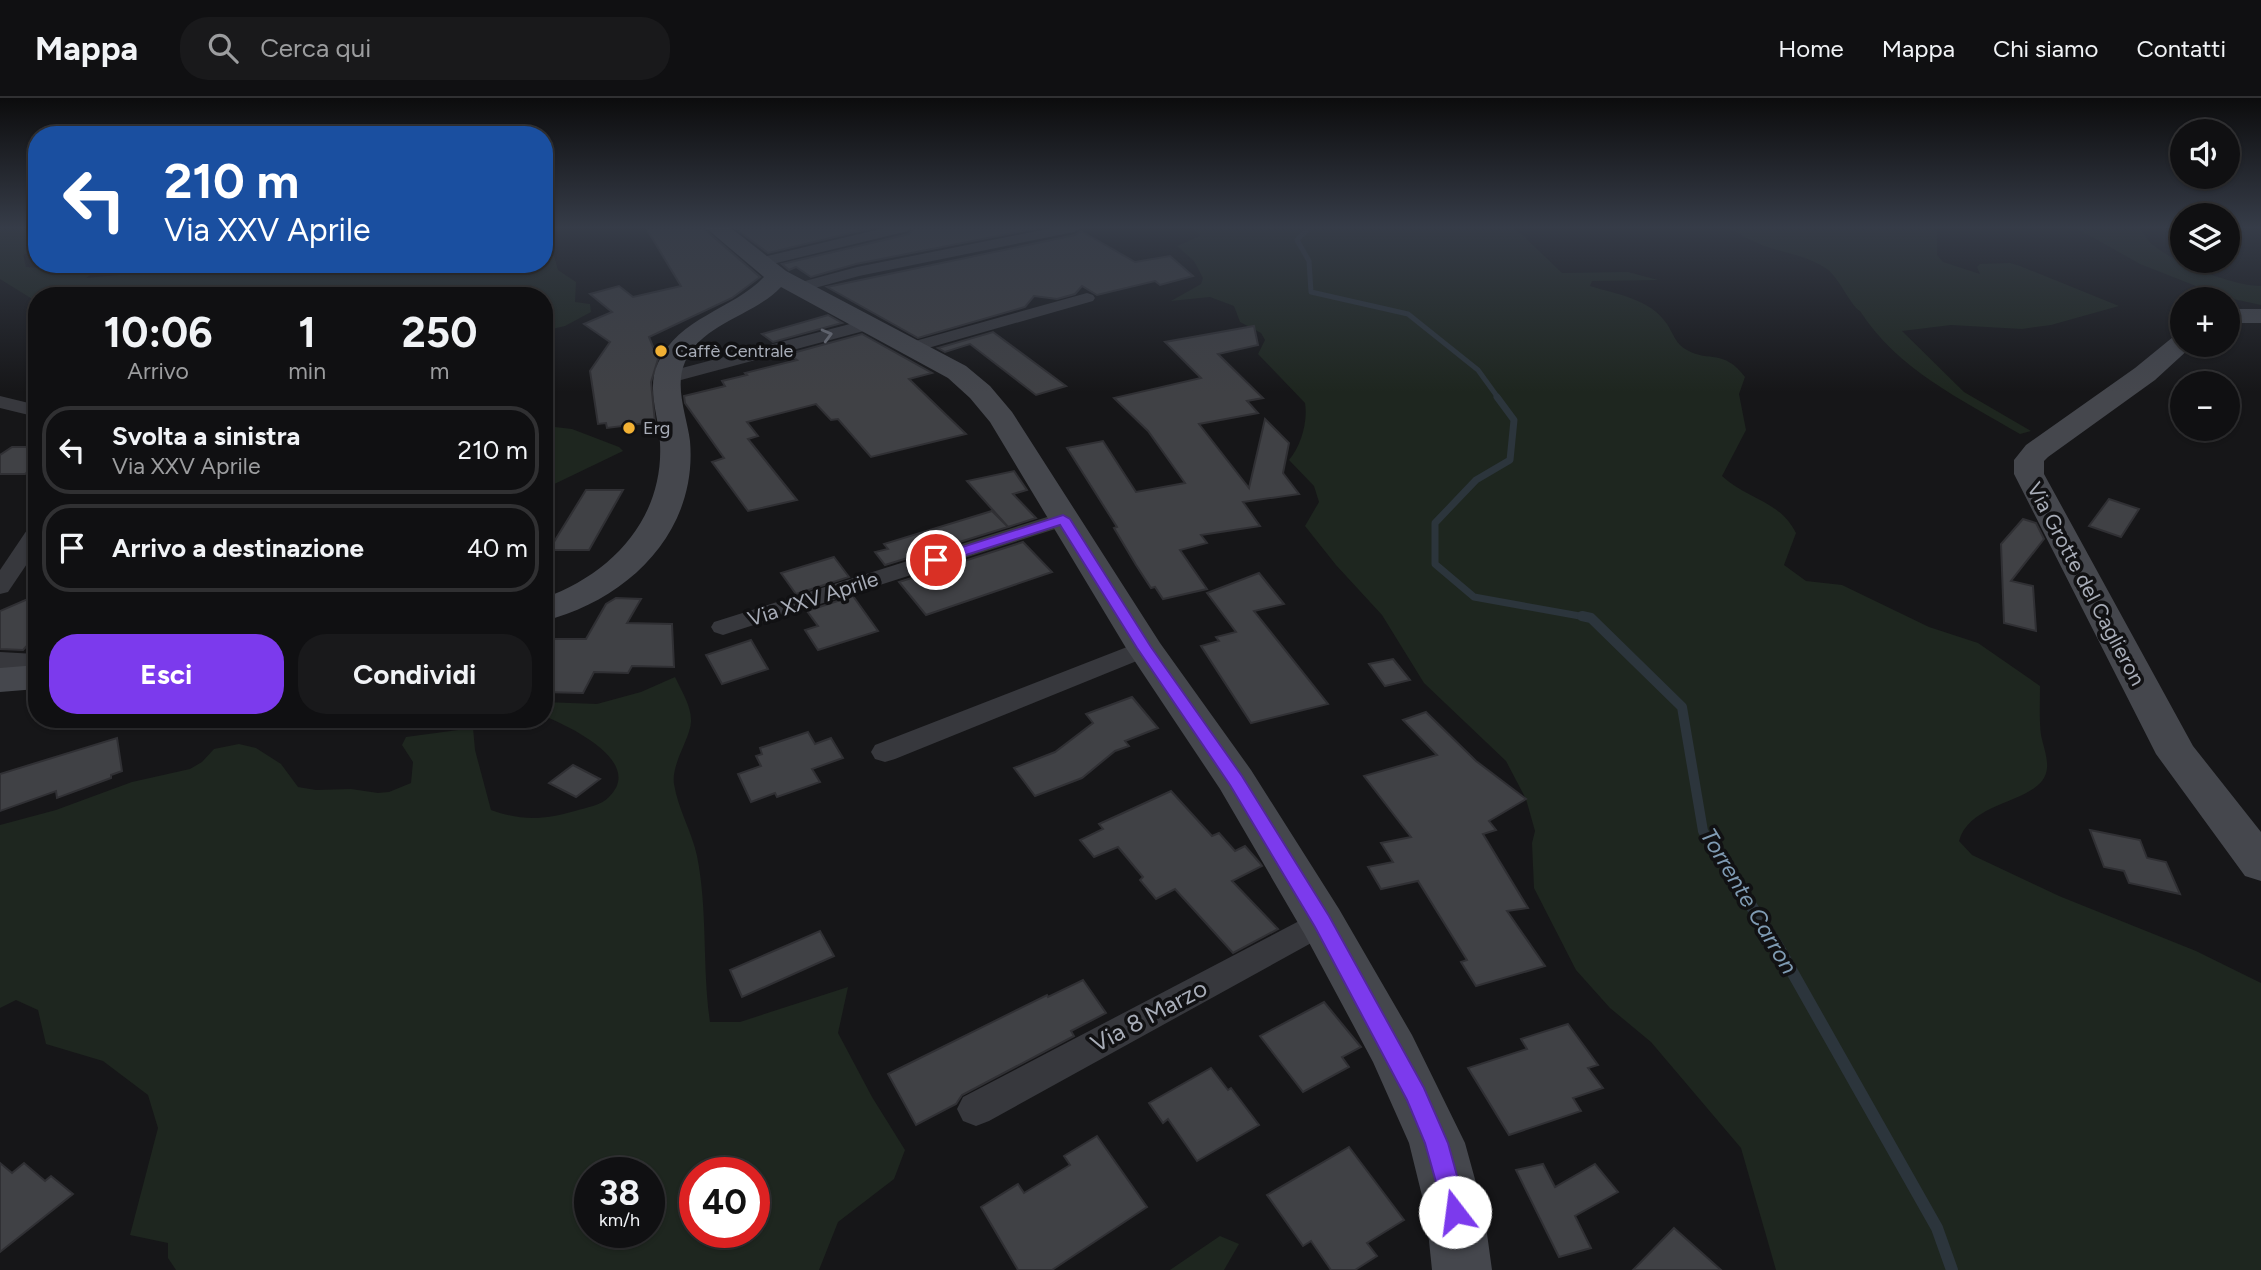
<!DOCTYPE html>
<html lang="it">
<meta charset="utf-8">
<style>
:root{--surface:#101012;--page:#19191b;--text:#f1f3f6;--muted:#9c9d9f;--line:#303032;--accent:#7c3aed}
body{margin:0;font-family:Figtree,sans-serif;background:var(--page);color:var(--text);height:100vh;display:flex;flex-direction:column;font-size:26px;white-space:nowrap}
*{box-sizing:border-box;margin:0}
p{font-size:23px;color:var(--muted)}
.icon{flex:none;width:38px;height:38px;fill:none;stroke:currentColor;stroke-width:2;stroke-linecap:round;stroke-linejoin:round}
.map{position:relative;flex:1;overflow:hidden}
.drawer{position:absolute;left:28px;top:189px;width:525px;height:441px;display:flex;flex-direction:column;background:var(--surface);border-radius:28px;box-shadow:0 2px 5px #0004,0 0 0 2px var(--line)}
.drawer>*{flex:none}
.hud{position:absolute;left:28px;top:28px;width:525px;height:147px;border-radius:28px;box-shadow:0 2px 5px #0004,0 0 0 2px var(--line);background:#1a4fa0;color:#fff;overflow:hidden}
.fabs{position:absolute;left:2170px;top:21px;display:grid;gap:14px}
.fabs a{display:grid;place-items:center;width:70px;height:70px;border-radius:50%;background:var(--surface);box-shadow:0 2px 5px #0004,0 0 0 2px var(--line);font-size:35px}
.speed{position:absolute;left:574px;top:1059px;display:flex;gap:14px;font-size:35px;font-weight:700;text-align:center}
.speed>*{display:grid;place-content:center;width:91px;height:91px;border-radius:50%;background:var(--surface);box-shadow:0 2px 5px #0004,0 0 0 2px var(--line);line-height:1}
.speed small{font-size:18px;font-weight:400}
.speed .limit{border:10px solid #d22;background:#fff;color:#111}
.pin{position:absolute;display:grid;place-items:center;width:60px;height:60px;color:#fff;margin:-30px;border:4px solid #fff;border-radius:50%;box-shadow:0 2px 7px #0007}
.me{position:absolute;width:77px;margin:-38px;rotate:345deg;stroke-linejoin:round;filter:drop-shadow(0 0 5px #0008)}
.turn{display:flex;align-items:center;gap:24px;height:147px;padding:0 21px;font-size:32px}
.turn .icon{width:91px;height:91px;stroke-width:2.5}
.turn b{display:block;font-size:49px;line-height:60px}
.eta{display:flex;justify-content:space-evenly;align-items:center;height:119px;text-align:center}
.eta b{font-size:42px;font-weight:700;line-height:49px}
.primary-button{display:flex;gap:14px;margin-top:auto;padding:14px 21px}
.primary-button a{flex:1;height:80px;border-radius:28px;background:var(--accent);color:#fff;font-size:28px;font-weight:700;line-height:80px;text-align:center}
.primary-button a+a{background:var(--page);color:var(--text)}
ul{padding:0;list-style:none}
li{display:flex;align-items:center;gap:21px;height:88px;margin:0 14px 10px;padding:0 7px;border:4px solid var(--line);border-radius:28px}
li div{flex:1}
li b{display:block;font-size:26px}
li em{font-style:normal}
header{display:flex;align-items:center;gap:42px;box-sizing:border-box;height:98px;padding:0 35px;background:var(--surface);border-bottom:2px solid var(--line)}
header strong{font-size:33px}
nav{display:flex;gap:38px;margin-inline-start:auto;font-size:24px}
.search{width:490px;height:63px;background:var(--page);display:flex;align-items:center;gap:18px;box-sizing:border-box;padding:0 24px;border-radius:28px;color:var(--muted);font-size:26px}
.map>svg:first-child{display:block}
.green{fill:#1e261f;fill-rule:evenodd}
.lines{fill:none;stroke-linecap:round;stroke-linejoin:round}
.stream-far3{stroke:#2c353c;stroke-width:5}
.stream-far2{stroke:#2c353c;stroke-width:7}
.stream-far1{stroke:#2c353c;stroke-width:10}
.stream{stroke:#2c353c;stroke-width:12}
.building{fill:#404145;stroke:#303034;stroke-width:2}
.street{fill:#37383d;fill-rule:evenodd}
.secondary{fill:#45474d;fill-rule:evenodd}
.oneway{stroke:#757881}
.route{fill:#7c3aed;stroke:#51269a;stroke-width:2}
.poi-dot{fill:#f2b134;stroke:#111113;stroke-width:2.5}
.labels{text-anchor:middle;stroke-width:7;stroke-linejoin:round;paint-order:stroke}
.far-poi-label{font-size:18px;fill:#a8adb8;stroke:#111113;text-anchor:start}
.street-label{font-size:21px;fill:#a8adb8;stroke:#111113}
.water-label{font-size:23px;font-style:italic;fill:#7f9bb3;stroke:#111113}
.near-street-label{font-size:24px;fill:#a8adb8;stroke:#111113}
</style>
<header>
<strong>Mappa</strong>
<div class="search"><svg class="icon" aria-label="search" viewBox="0 0 24 24"><circle cx="10" cy="10" r="6"/><path d="M15 15l6 6"/></svg>Cerca qui</div>
<nav><a>Home</a><a>Mappa</a><a>Chi siamo</a><a>Contatti</a></nav>
</header>
<div class="map">
<svg width="2261" height="1172" viewBox="0 0 2261 1172">
<rect width="100%" height="100%" fill="#161618"/>
<g class="green">
<polygon points="0,130 37,130 37,151 23,157 26,169 96,173 86,180 173,172 185,166 544,166 544,151 554,158 558,172 576,184 575,204 590,206 591,214 565,228 544,233 544,198 37,198 37,204 0,181"/>
<path d="M1193 130H1515L1562 175 1628 174 1658 182 1592 183 1590 188C1618 197 1649 200 1667 226 1673 235 1676 247 1687 252 1710 265 1723 250 1745 279L1739 296 1746 332 1722 378C1748 402 1779 402 1796 435L1784 467 1806 483 1842 487 1929 529 1978 545 2040 588C2040 604 2039 621 2041 637 2043 647 2048 660 2047 670 2044 706 1971 700 1959 743L1972 757 2059 798 2196 853 2261 885V1172H1776L1741 1050 1651 944 1610 910 1576 872 1534 790 1532 745 1535 733 1526 701 1506 663 1424 585 1382 517 1336 467 1305 428 1319 404 1314 388 1289 362C1301 348 1308 324 1305 305L1258 256 1265 242 1261 235 1240 224 1234 208 1210 199 1171 203 1201 186 1203 180 1194 163 1177 148 1200 138Z"/>
<path d="M1729 130H1937V157L1943 164 1980 176 1977 169 1980 166 2010 165 2020 168 2119 208 2051 227 2022 231 1951 227 1902 233 1964 294 2031 333 2020 336C1962 302 1897 271 1860 213 1850 207 1840 181 1827 171 1808 158 1785 155 1764 148 1752 143 1741 137 1729 130Z"/>
<path d="M2076 130H2140C2144 135 2147 143 2153 147 2175 165 2233 188 2261 188V207L2224 199 2140 166Z"/>
<polygon points="544,310 548,321 555,329 572,331 619,349 623,353 544,391"/>
<path d="M675 579C681 592 692 609 691 624 690 641 671 666 674 686 678 711 692 734 697 758 708 813 702 869 710 924H740L848 889 838 935 872 999 905 1052 894 1081 838 1124 819 1172H176L168 1160V1145L130 1137 158 1030 148 997 103 963 46 946 38 912 16 902 0 910V727L56 712 132 684 190 671 202 664 214 651 239 646 256 650 281 666 298 689 316 692 351 691 378 695 389 694 411 685 413 664 402 647 406 639 473 630 475 652 491 712C522 723 543 722 575 713 585 710 602 707 609 699 645 664 569 628 544 618V604L597 606 641 594ZM649 1074V1134H590V1074ZM754 1074V1134H695V1074Z"/>
<polygon points="1220,1138 1239,1146 1224,1172 1170,1172"/>
</g>
<g class="lines">
<polyline class="stream-far3" points="1309,130 1297,142 1309,163 1311,194 1408,216 1478,272 1499,301"/>
<polyline class="stream-far2" points="1497,299 1514,322 1510,362 1476,382 1435,425 1435,466 1474,499 1591,520"/>
<polyline class="stream-far1" points="1582,518 1591,520 1682,609 1703,733 1749,805"/>
<polyline class="stream" points="1748,803 1777,847 1937,1130 1952,1172"/>
</g>
<g class="building">
<polygon points="646,130 703,130 760,179 732,200 649,239 658,261 651,284 655,324 607,330 606,325 598,326 590,273 610,244 584,226 612,214 590,196 619,188 633,199 681,188"/>
<polygon points="735,130 872,130 768,155"/>
<polygon points="913,130 1038,130 856,166 811,179 796,169 789,172 782,166 909,136"/>
<polygon points="1081,133 1135,164 1170,158 1193,178 1160,187 1155,183 1097,197 1082,188 1075,196 1057,201 1034,198 1025,209 918,240 827,189 1075,137"/>
<polygon points="828,217 842,225 773,244 762,236"/>
<polygon points="1254,228 1258,247 1218,256 1263,300 1247,303 1258,315 1199,326 1249,390 1265,321 1289,345 1283,375 1299,396 1243,404 1260,428 1201,437 1207,445 1180,452 1207,491 1163,501 1155,489 1151,490 1136,467 1114,430 1117,429 1067,350 1103,343 1136,394 1185,385 1148,333 1114,300 1201,280 1165,244"/>
<polygon points="993,234 1066,288 1036,297 970,246 945,254 938,250"/>
<polygon points="862,236 932,275 909,281 966,336 871,359 838,321 831,322 816,306 747,324 758,338 748,341 797,402 748,413 712,364 724,360 685,305 684,298 725,288 722,283 747,277 745,275 797,262 789,256"/>
<polygon points="12,349 37,349 37,366 25,376 0,376 0,357"/>
<polygon points="1014,373 1027,392 1013,396 1036,420 1008,429 967,383"/>
<polygon points="586,392 623,392 589,452 549,452"/>
<polygon points="2109,401 2139,411 2121,439 2089,428"/>
<polygon points="992,413 1008,429 885,467 875,454 888,451 884,446"/>
<polygon points="2023,421 2036,425 2044,441 2011,483 2033,488 2036,533 2004,525 2001,446"/>
<polygon points="1023,444 1052,474 926,517 899,484"/>
<polygon points="834,459 849,479 796,496 781,475"/>
<polygon points="1259,475 1284,506 1254,513 1328,606 1251,625 1201,548 1219,543 1216,539 1236,534 1207,495"/>
<polygon points="37,497 37,537 23,552 0,551 0,513"/>
<polygon points="853,498 878,533 818,552 805,532 818,528 807,513"/>
<polygon points="616,500 641,501 627,525 672,526 674,569 632,568 628,575 594,574 583,595 544,594 544,541 586,541 606,506"/>
<polygon points="751,542 768,571 722,586 706,557"/>
<polygon points="1393,561 1410,582 1385,588 1369,566"/>
<polygon points="1132,599 1158,630 1125,643 1129,648 1115,653 1082,680 1035,698 1014,670 1055,654 1093,625 1086,616"/>
<polygon points="1426,614 1476,663 1526,701 1489,723 1496,732 1483,736 1528,810 1507,813 1545,868 1476,888 1461,864 1467,862 1418,783 1381,791 1368,769 1393,764 1381,745 1411,739 1364,678 1437,657 1403,622"/>
<polygon points="808,634 815,646 831,640 843,660 812,671 820,684 777,699 775,695 751,704 738,676 761,668 756,658 762,656 760,650"/>
<polygon points="117,640 122,673 111,677 111,680 57,700 56,693 0,713 0,676"/>
<polygon points="573,667 600,681 576,699 549,685"/>
<polygon points="1171,693 1212,738 1219,735 1235,753 1245,748 1259,764 1262,768 1232,783 1278,831 1233,855 1175,791 1156,801 1140,782 1143,779 1118,749 1094,759 1080,742 1103,731 1099,726"/>
<polygon points="2090,732 2140,742 2147,760 2166,764 2180,796 2129,785 2124,773 2104,769"/>
<polygon points="820,833 834,858 742,899 730,872"/>
<polygon points="1083,882 1106,915 1071,933 1074,938 962,997 956,1006 916,1027 888,976 1047,897 1048,899"/>
<polygon points="1324,904 1361,949 1342,959 1349,969 1303,994 1260,938"/>
<polygon points="1568,926 1598,967 1588,970 1603,990 1573,1000 1581,1013 1509,1037 1468,970 1527,951 1521,941"/>
<polygon points="1211,970 1228,992 1231,990 1259,1027 1197,1063 1168,1021 1163,1025 1149,1005"/>
<polygon points="1097,1038 1147,1109 1052,1172 1018,1172 981,1109 1018,1086 1024,1095 1070,1067 1064,1058"/>
<polygon points="1349,1049 1404,1122 1367,1145 1377,1158 1355,1172 1331,1172 1311,1143 1303,1148 1267,1097"/>
<polygon points="0,1065 12,1075 24,1065 45,1083 51,1078 73,1096 0,1154"/>
<polygon points="1543,1066 1555,1089 1595,1066 1618,1094 1575,1118 1591,1150 1559,1159 1516,1072"/>
<polygon points="1674,1130 1721,1172 1633,1172"/>
</g>
<g class="lines">
<g class="street">
<polygon points="884,130 910,130 908,133 760,169 752,164 755,161"/>
<polygon points="1052,130 1081,130 1074,134 859,178 800,194 792,189 794,186 857,169"/>
<polygon points="1087,195 1093,197 1095,200 1093,203 914,254 905,249 908,245"/>
<polygon points="869,221 878,226 875,230 666,286 657,280 659,276"/>
<polygon points="0,298 37,307 37,319 0,310"/>
<polygon points="1063,414 1071,416 1074,421 1071,426 732,534 723,537 714,534 711,529 714,524"/>
<polygon points="37,427 37,451 8,494 0,496 0,472 29,429"/>
<polygon points="1145,542 1154,544 1158,550 1154,556 895,661 885,664 875,661 871,654 875,647"/>
<path d="M0 554 36 556 37 567C26 580 20 592 2 587L0 578 6 570H0Z"/>
<polygon points="1322,811 1333,815 1338,824 1333,833 989,1023 976,1028 963,1023 957,1011 963,999"/>
</g>
<g class="secondary">
<path d="M706 130H731L786 173 966 268 990 288 1012 314 1160 545 1251 672 1339 811 1412 937 1465 1045 1484 1114 1492 1172H1432L1426 1114 1409 1045 1373 964 1305 837 1220 691 1126 550 990 324 970 300 948 280 781 189C754 218 702 225 685 264 674 289 687 318 690 343 698 435 627 502 544 523V500C612 476 664 420 660 345 659 319 646 290 658 265 679 219 732 212 764 179Z"/>
<rect x="2228" y="211" width="33" height="14"/>
<polygon points="2182,236 2182,247 2193,247 2191,249 2155,282 2048,359 2044,363 2044,376 2193,648 2261,734 2261,783 2245,778 2156,656 2014,376 2014,362 2026,347 2135,270 2173,239"/>
<polygon points="37,567 37,591 0,594 0,570"/>
</g>
</g>
<defs><path id="oneway-chevron" d="M-2-3.5L2.5 0L-2 3.5" fill="none" stroke-width="1.6" stroke-linecap="round" stroke-linejoin="round" transform="scale(1.75)"/></defs>
<use class="oneway" href="#oneway-chevron" transform="translate(827 237) rotate(-15)"/>
<linearGradient id="sky" x2="0" y2="1"><stop stop-color="#0c0c0d"/><stop offset="0.44" stop-color="#363c48"/><stop offset="1" stop-color="#363c48" stop-opacity="0"/></linearGradient>
<rect width="2261" height="294" fill="url(#sky)"/>
<polygon class="route" points="1063,417 1070,421 1151,549 1242,678 1329,818 1424,990 1448,1045 1467,1114 1464,1123 1455,1126 1447,1123 1425,1045 1407,1002 1315,829 1230,687 1137,550 1060,427 941,465 931,465 929,462 931,459"/>
<g class="poi-dot">
<circle cx="661" cy="253" r="7"/>
<circle cx="629" cy="330" r="7"/>
</g>
<g class="labels">
<g class="far-poi-label">
<text x="675" y="259">Caffè Centrale</text>
<text x="643" y="336">Erg</text>
</g>
<g class="street-label">
<text transform="translate(2086 486) rotate(62)" y="7">Via Grotte del Caglieron</text>
<text transform="translate(813 501) rotate(-18)" y="7">Via XXV Aprile</text>
</g>
<g class="water-label">
<text transform="translate(1749 803) rotate(59)" y="8">Torrente Carron</text>
</g>
<g class="near-street-label">
<text transform="translate(1149 918) rotate(-28)" y="8">Via 8 Marzo</text>
</g>
</g>
</svg>
<div class="fabs">
<a><svg class="icon" aria-label="sound" viewBox="0 0 24 24"><path d="M4 9h4l5-4v14l-5-4H4zM17 9q2 3 0 6"/></svg></a>
<a><svg class="icon" aria-label="layers" viewBox="0 0 24 24"><path d="M12 4l9 5-9 5-9-5zM3 14l9 5 9-5"/></svg></a>
<a>+</a>
<a>−</a>
</div>
<div class="speed"><div>38<small>km/h</small></div><div class="limit">40</div></div>
<div class="pin" style="left:936px;top:462px;background:#d93025"><svg class="icon" aria-label="arrive" viewBox="0 0 24 24"><path d="M6 21V4h12l-3 4 3 4H6"/></svg></div>
<svg class="me" style="left:1455px;top:1114px" viewBox="-20 -20 40 40"><circle r="19" fill="#fff"/><path d="M0-13L10 11 0 6-10 11z" fill="#7c3aed"/></svg>
<div class="hud">
<div class="turn"><svg class="icon" aria-label="left" viewBox="0 0 24 24"><path d="M17 20v-9H6M10 6l-5 5 5 5"/></svg><div><b>210 m</b>Via XXV Aprile</div></div>
</div>
<section class="drawer">
<div class="eta">
<div><b>10:06</b><p>Arrivo</p></div>
<div><b>1</b><p>min</p></div>
<div><b>250</b><p>m</p></div>
</div>
<ul>
<li><svg class="icon" aria-label="left" viewBox="0 0 24 24"><path d="M17 20v-9H6M10 6l-5 5 5 5"/></svg><div><b>Svolta a sinistra</b><p>Via XXV Aprile</p></div><em>210 m</em></li>
<li><svg class="icon" aria-label="arrive" viewBox="0 0 24 24"><path d="M6 21V4h12l-3 4 3 4H6"/></svg><div><b>Arrivo a destinazione</b></div><em>40 m</em></li>
</ul>
<div class="primary-button"><a>Esci</a><a>Condividi</a></div>
</section>
</div>
